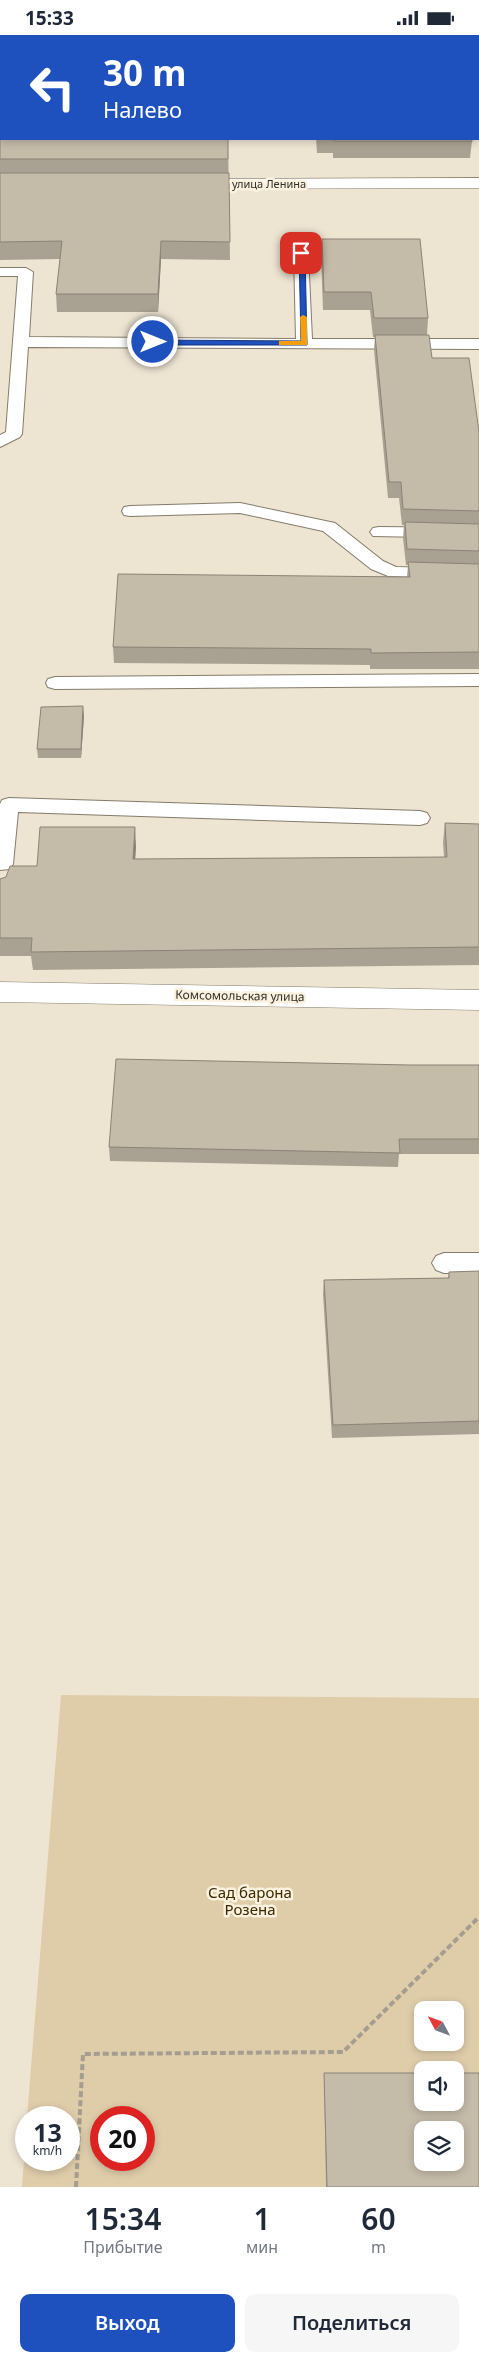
<!DOCTYPE html>
<html lang="ru">
<meta charset="utf-8">
<style>
:root{--surface:#fff;--page:#f6f6f7;--text:#1f2937;--muted:#747a83;--accent:#1e51be}
body{margin:0;font-family:"Noto Sans",sans-serif;background:var(--page);color:var(--text);height:100vh;display:flex;flex-direction:column;font-size:19px;white-space:nowrap}
*{box-sizing:border-box;margin:0}
p{font-size:16px;color:var(--muted)}
.icon{flex:none;width:28px;height:28px;fill:none;stroke:currentColor;stroke-width:2;stroke-linecap:round;stroke-linejoin:round}
.map{position:relative;height:2152px;overflow:hidden}
.panel{display:flex;flex-direction:column;background:var(--surface);flex:1}
.panel>*{flex:none}
.guide{position:absolute;left:0px;top:0px;width:480px;height:105px;box-shadow:0 2px 8px #0003;background:#1e51be;color:#fff;overflow:hidden}
.needle{width:32px;rotate:311deg}
.fabs{position:absolute;left:414px;top:1966px;display:grid;gap:10px}
.fabs a{display:grid;place-items:center;width:50px;height:50px;border-radius:10px;background:var(--surface);box-shadow:0 2px 8px #0003;font-size:25px}
.speed{position:absolute;left:15px;top:2071px;display:flex;gap:10px;font-size:25px;font-weight:700;text-align:center}
.speed>*{display:grid;place-content:center;width:65px;height:65px;border-radius:50%;background:var(--surface);box-shadow:0 2px 8px #0003;line-height:1}
.speed small{font-size:12px;font-weight:400}
.speed .limit{border:8px solid #d22;background:#fff;color:#111}
.pin{position:absolute;display:grid;place-items:center;width:42px;height:42px;color:#fff;margin:-21px;border-radius:10px;box-shadow:0 2px 8px #0006}
.me{position:absolute;width:55px;margin:-28px;rotate:90deg;stroke-linejoin:round;filter:drop-shadow(0 0 4px #0008)}
.turn{display:flex;align-items:center;gap:18px;height:105px;padding:0 20px;font-size:22px}
.turn .icon{width:65px;height:65px;stroke-width:2.5}
.turn b{display:block;font-size:35px;line-height:42px}
.eta{display:flex;justify-content:space-evenly;align-items:center;height:85px;text-align:center}
.eta b{font-size:30px;font-weight:600;line-height:35px}
.primary-button{display:flex;gap:10px;margin-top:auto;padding:10px 20px}
.primary-button a{flex:1;height:58px;border-radius:10px;background:var(--accent);color:#fff;font-size:20px;font-weight:600;line-height:58px;text-align:center}
.primary-button a+a{background:var(--page);color:var(--text)}
.status{display:flex;justify-content:space-between;align-items:center;height:35px;padding:0 25px;background:var(--surface);direction:ltr}
.status svg{height:14px;fill:currentColor}
.map>svg:first-child{display:block}
.green{fill:#dfcdaa;fill-rule:evenodd}
.lines{fill:none;stroke-linecap:round;stroke-linejoin:round}
.service-casing{stroke:#847b6a;stroke-width:2}
.tertiary-casing{stroke:#847b6a;stroke-width:1}
.secondary-casing{stroke:#847b6a;stroke-width:1}
.path{stroke:#a59d90;stroke-width:4;stroke-dasharray:6 3;stroke-linecap:butt}
.service{fill:#fff;fill-rule:evenodd}
.tertiary{fill:#fff;fill-rule:evenodd}
.secondary{fill:#fff;fill-rule:evenodd}
.wall{fill:#a9a191}
.shaded-wall{fill:#8a8376}
.building{fill:#c5bba9;stroke:#8a8376;fill-rule:evenodd}
.route{fill:#1e51be;stroke:#14357c}
.slow{fill:#f59e0b}
.labels{text-anchor:middle;stroke-width:5;stroke-linejoin:round;paint-order:stroke}
.far-street-label{font-size:11px;fill:#312d26;stroke:#fbf1df}
.street-label{font-size:12px;fill:#312d26;stroke:#fbf1df}
.near-park-label{font-size:15px;fill:#3a2800;stroke:#fbf1df}
</style>
<div class="status"><b>15:33</b><svg viewBox="0 0 49 12"><path d="M0 12V9h3v3zM5 12V6h3v6zM10 12V3h3v9zM15 12V0h3v12zM26 1h20v11H26zM47 4h2v5h-2z"/></svg></div>
<div class="map">
<svg width="479" height="2152" viewBox="0 0 479 2152">
<rect width="100%" height="100%" fill="#eee4d2"/>
<path class="green" d="M61 1660 479 1663V2152H22L26 2097V2125H69V2082H27ZM422 1975H455V2008H422ZM422 2035H455V2068H422ZM101 2082H144V2125H101ZM422 2095H455V2128H422Z"/>
<g class="lines">
<defs>
<g id="service">
<rect x="3" y="0" width="12" height="1"/>
<rect x="0" y="11" width="1" height="8"/>
<polygon points="301,214 308,218 312,304 479,304 479,314 28,312 22,399 20,402 0,412 0,400 6,397 18,241 0,241 0,233 26,233 33,237 29,302 296,304 294,218"/>
<polygon points="240,468 335,488 383,526 396,532 479,534 479,544 388,541 371,534 323,496 240,478 130,481 124,480 122,476 124,472 130,471"/>
<polygon points="379,492 479,493 479,503 373,501 370,497 373,493"/>
<polygon points="479,639 479,651 55,654 48,652 46,648 48,644 55,642"/>
<polygon points="9,763 420,776 427,778 430,783 427,788 420,790 18,777 13,829 10,834 0,835 0,769 2,765"/>
<polygon points="444,1218 479,1218 479,1238 444,1238 436,1235 432,1228 436,1221"/>
</g>
<polygon id="tertiary" points="0,947 479,955 479,975 0,967"/>
<polygon id="secondary" points="479,143 479,153 191,154 185,153 182,149 185,145 191,144"/>
</defs>
<use href="#service" class="service-casing"/>
<use href="#tertiary" class="tertiary-casing"/>
<use href="#secondary" class="secondary-casing"/>
<polyline class="path" points="76,2152 83,2019 343,2017 479,1882"/>
<use href="#service" class="service"/>
<use href="#tertiary" class="tertiary"/>
<use href="#secondary" class="secondary"/>
</g>
<g class="wall">
<polygon points="0,65 1,104 240,104 240,105 228,105 230,225 161,224 158,277 57,277 56,259 60,224 0,225"/>
<polygon points="316,104 472,104 472,106 470,123 333,123 333,118 317,118"/>
<polygon points="322,204 428,283 427,300 432,323 479,397 479,634 370,634 370,630 114,628 113,612 407,542 408,530 406,530 403,503 404,490 402,490 399,463 388,463 374,315 375,302 373,302 370,275 323,275 321,222"/>
<polygon points="84,681 81,723 38,723 37,714"/>
<polygon points="445,788 479,789 479,930 33,935 31,921 0,921 0,844 37,831 136,811 135,824 444,822 443,807"/>
<polygon points="410,1030 479,1030 479,1119 399,1119 398,1132 110,1126 109,1112"/>
<polygon points="479,1236 479,1399 332,1403 323,1259 324,1245 448,1243 449,1237"/>
<polygon points="324,2038 479,2152 326,2152 324,2042"/>
</g>
<g class="shaded-wall">
<polygon points="161,206 161,224 158,277 158,259"/>
<polygon points="83,671 84,681 81,723 81,714"/>
<polygon points="135,792 136,811 134,842 133,824"/>
</g>
<g class="building">
<polygon points="32,0 239,0 239,1 31,1"/>
<rect x="313" y="0" width="142" height="1"/>
<polygon points="0,65 1,65 1,104 228,104 228,124 0,124"/>
<rect x="334" y="104" width="138" height="2"/>
<polygon points="0,138 229,138 230,207 161,206 158,259 56,259 62,206 0,207"/>
<polygon points="322,204 420,204 428,283 374,283 371,257 324,257"/>
<polygon points="375,300 429,300 432,323 469,323 479,397 479,476 403,474 401,447 389,447"/>
<polygon points="405,487 479,489 479,516 407,514"/>
<polygon points="408,527 479,529 479,617 371,618 371,614 113,612 118,539 410,542"/>
<polygon points="83,671 81,714 37,714 41,672"/>
<polygon points="445,788 479,789 479,912 31,917 32,903 0,903 0,844 6,842 10,831 37,831 40,792 135,792 133,824 447,822"/>
<polygon points="116,1024 410,1030 479,1030 479,1104 399,1104 400,1118 109,1112"/>
<polygon points="479,1236 479,1386 333,1390 324,1245 449,1243 449,1237"/>
<path d="M324 2038H422V2068H455V2038H479V2152H327ZM422 2095H455V2128H422Z"/>
</g>
<polygon class="route" points="299,216 305,218 307,310 153,310 149,307 153,305 301,306"/>
<polygon class="slow" points="303,280 307,282 307,310 279,310 279,306 301,306 300,282"/>
<g class="labels">
<g class="far-street-label">
<text x="269" y="153">улица Ленина</text>
</g>
<g class="street-label">
<text transform="translate(240 961) rotate(1)" y="4">Комсомольская улица</text>
</g>
<g class="near-park-label">
<text x="250" y="1863">Сад барона<tspan x="250" dy="17">Розена</tspan></text>
</g>
</g>
</svg>
<div class="fabs">
<a><svg class="needle" viewBox="-14 -14 28 28"><path d="M0-13l5 13h-10z" fill="#e53935"/><path d="M0 13l5-13h-10z" fill="#747a83"/></svg></a>
<a><svg class="icon" aria-label="sound" viewBox="0 0 24 24"><path d="M4 9h4l5-4v14l-5-4H4zM17 9q2 3 0 6"/></svg></a>
<a><svg class="icon" aria-label="layers" viewBox="0 0 24 24"><path d="M12 4l9 5-9 5-9-5zM3 14l9 5 9-5"/></svg></a>
</div>
<div class="speed"><div>13<small>km/h</small></div><div class="limit">20</div></div>
<div class="pin" style="left:301px;top:218px;background:#d93025"><svg class="icon" aria-label="arrive" viewBox="0 0 24 24"><path d="M6 21V4h12l-3 4 3 4H6"/></svg></div>
<svg class="me" style="left:153px;top:307px" viewBox="-20 -20 40 40"><circle r="17" fill="#1e51be" stroke="#fff" stroke-width="3"/><path d="M0-11L8 9 0 5-8 9z" fill="#fff"/></svg>
<div class="guide">
<div class="turn"><svg class="icon" aria-label="left" viewBox="0 0 24 24"><path d="M17 20v-9H6M10 6l-5 5 5 5"/></svg><div><b>30 m</b>Налево</div></div>
</div>
</div>
<section class="panel">
<div class="eta">
<div><b>15:34</b><p>Прибытие</p></div>
<div><b>1</b><p>мин</p></div>
<div><b>60</b><p>m</p></div>
</div>
<div class="primary-button"><a>Выход</a><a>Поделиться</a></div>
</section>
